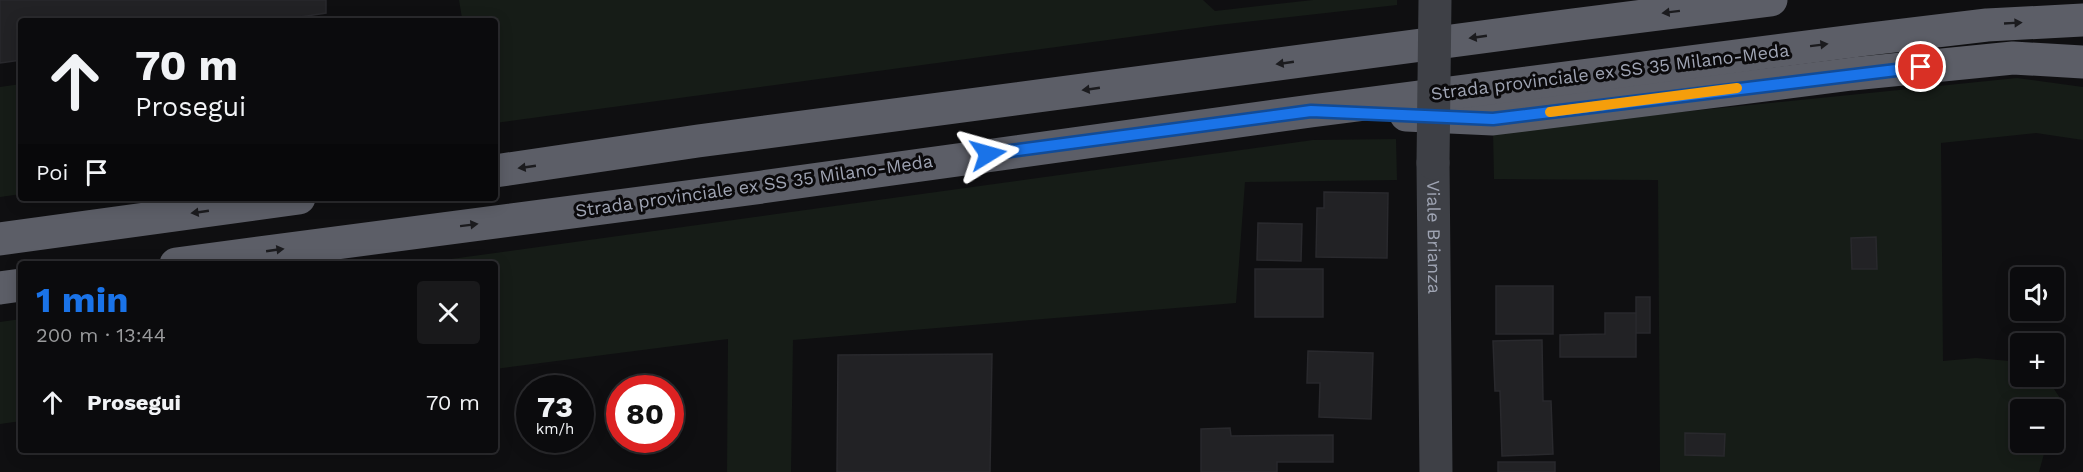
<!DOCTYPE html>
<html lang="it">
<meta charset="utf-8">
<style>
:root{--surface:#0b0b0d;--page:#19191b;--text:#f1f3f6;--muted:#9a9b9d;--line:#2b2b2e;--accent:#1a73e8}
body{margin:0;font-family:"Work Sans",sans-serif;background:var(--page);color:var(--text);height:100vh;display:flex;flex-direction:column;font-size:22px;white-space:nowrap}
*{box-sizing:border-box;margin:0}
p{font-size:20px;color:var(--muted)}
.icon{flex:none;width:33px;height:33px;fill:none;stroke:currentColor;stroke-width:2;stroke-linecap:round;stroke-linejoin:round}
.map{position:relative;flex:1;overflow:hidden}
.panel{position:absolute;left:18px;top:261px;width:480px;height:192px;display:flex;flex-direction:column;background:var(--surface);border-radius:6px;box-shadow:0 3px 15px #0003,0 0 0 2px var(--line)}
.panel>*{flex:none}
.guide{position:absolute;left:18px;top:18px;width:480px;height:183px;border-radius:6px;box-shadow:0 3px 15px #0003,0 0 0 2px var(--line);background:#0b0b0d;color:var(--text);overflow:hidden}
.buttons{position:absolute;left:2010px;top:267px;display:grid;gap:12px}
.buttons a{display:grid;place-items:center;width:54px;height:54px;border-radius:6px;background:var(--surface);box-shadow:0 3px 15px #0003,0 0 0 2px var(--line);font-size:30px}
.speed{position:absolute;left:516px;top:375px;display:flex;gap:12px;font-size:30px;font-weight:700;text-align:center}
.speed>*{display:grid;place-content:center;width:78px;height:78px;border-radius:50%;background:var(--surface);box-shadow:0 3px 15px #0003,0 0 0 2px var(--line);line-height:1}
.speed small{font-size:15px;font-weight:400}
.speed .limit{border:9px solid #d22;background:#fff;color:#111}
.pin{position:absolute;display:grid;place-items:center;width:51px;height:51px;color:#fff;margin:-26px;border:3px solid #fff;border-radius:50%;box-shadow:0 2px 6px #0007}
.me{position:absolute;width:66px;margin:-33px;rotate:82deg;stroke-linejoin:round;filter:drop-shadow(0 0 4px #0008)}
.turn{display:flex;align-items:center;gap:21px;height:126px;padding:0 18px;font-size:27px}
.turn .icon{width:78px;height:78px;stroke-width:2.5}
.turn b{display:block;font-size:42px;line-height:51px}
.then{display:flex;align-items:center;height:57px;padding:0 18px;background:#0003;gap:12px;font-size:22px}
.round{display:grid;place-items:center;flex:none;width:63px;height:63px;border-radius:6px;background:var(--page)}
.overview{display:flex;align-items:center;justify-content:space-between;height:102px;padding:0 18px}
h1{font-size:36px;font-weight:700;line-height:45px;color:var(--accent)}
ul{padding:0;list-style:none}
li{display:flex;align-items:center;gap:18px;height:78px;padding:0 18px}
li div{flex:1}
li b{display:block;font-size:22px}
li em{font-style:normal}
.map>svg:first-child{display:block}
.green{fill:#161c17}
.building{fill:#222225;stroke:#29292d;stroke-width:1.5}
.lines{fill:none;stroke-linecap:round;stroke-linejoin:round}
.secondary{stroke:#3e4046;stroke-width:33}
.highway{stroke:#5c5e67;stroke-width:33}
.secondary-bridge{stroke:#3e4046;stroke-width:33}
.oneway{fill:#1b1b1e}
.route-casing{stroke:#114b97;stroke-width:15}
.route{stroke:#1a73e8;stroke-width:10}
.slow{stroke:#f59e0b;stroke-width:10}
.labels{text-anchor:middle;stroke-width:6;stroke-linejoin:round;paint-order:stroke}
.street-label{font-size:18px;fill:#9fa4b3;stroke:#0b0a0c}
</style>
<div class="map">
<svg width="2083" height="472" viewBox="0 0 2083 472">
<rect width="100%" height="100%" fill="#0f0f11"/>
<g class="green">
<polygon points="459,0 1203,0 1215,11 1313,0 1397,0 1397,5 1218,25 495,123 495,21 445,21 462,18"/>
<polygon points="2017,78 2083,87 2083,140 2036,133 1941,143 1943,361 1976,358 2020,362 2020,376 2046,377 2060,398 2054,420 2054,410 2020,410 2020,442 2047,443 2039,472 1660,472 1658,180 1494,179 1493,131"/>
<polygon points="21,84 21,194 0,197 0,87"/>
<polygon points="1396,139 1397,180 1245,182 1236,303 793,340 791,472 727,472 728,339 495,369 495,264 415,264 1313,140"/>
<polygon points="21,319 21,421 0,424 0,322"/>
</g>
<g class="building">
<polygon points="0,0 326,0 326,13 274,21 21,21 21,60 0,63"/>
<polygon points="1324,192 1388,193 1387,258 1316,257 1317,208 1324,208"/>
<polygon points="1258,223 1302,224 1301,261 1257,260"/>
<polygon points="1876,237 1877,269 1852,269 1851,238"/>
<rect x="1255" y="269" width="68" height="48"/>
<rect x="1496" y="286" width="57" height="48"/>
<rect x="1636" y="297" width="14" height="36"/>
<polygon points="1605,313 1636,313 1636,357 1560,357 1560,335 1605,334"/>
<polygon points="1542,340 1543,401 1551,401 1553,454 1502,456 1500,391 1495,391 1493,341"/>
<polygon points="1308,351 1373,353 1371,419 1319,417 1320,383 1307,383"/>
<polygon points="992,354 990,472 837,472 838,355"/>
<polygon points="1230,428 1231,436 1333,435 1333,462 1277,462 1277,472 1201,472 1201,429"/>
<polygon points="1685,433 1725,434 1724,456 1685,455"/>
<rect x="1498" y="462" width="57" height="10"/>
</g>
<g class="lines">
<path class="secondary" id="s1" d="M1433 163 1436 472"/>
<g class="highway">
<polyline points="1406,115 1493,119 1852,74 2013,58 2083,62"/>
<polyline points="495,171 698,141 1572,25 1771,0"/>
<polyline points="0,239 299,198"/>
<polyline points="176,264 762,187 1311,111 1861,40 1987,25 2083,20"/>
<polyline points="0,288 21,285"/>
</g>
<polyline class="secondary-bridge" points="1433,163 1435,0"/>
</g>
<defs><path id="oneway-solid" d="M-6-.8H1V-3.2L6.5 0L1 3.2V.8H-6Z" transform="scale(1.5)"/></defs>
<g class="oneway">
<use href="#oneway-solid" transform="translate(1671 12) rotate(173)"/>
<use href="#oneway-solid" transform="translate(2013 23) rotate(-3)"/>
<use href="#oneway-solid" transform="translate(1478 37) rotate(172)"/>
<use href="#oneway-solid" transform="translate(1819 45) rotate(-7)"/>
<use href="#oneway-solid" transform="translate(1285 63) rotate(172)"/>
<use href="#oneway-solid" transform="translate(1091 89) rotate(172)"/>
<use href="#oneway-solid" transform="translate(527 167) rotate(172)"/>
<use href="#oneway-solid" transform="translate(200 212) rotate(172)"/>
<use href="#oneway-solid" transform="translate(469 225) rotate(-7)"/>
<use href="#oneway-solid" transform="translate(275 250) rotate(-8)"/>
</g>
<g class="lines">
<defs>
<polyline id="route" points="988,154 1311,111 1493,119 1921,67"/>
</defs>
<use href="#route" class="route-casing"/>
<use href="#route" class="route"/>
<polyline class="slow" points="1550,112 1737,88"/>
</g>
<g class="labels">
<g class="street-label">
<text transform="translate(1610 72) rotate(-7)" y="6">Strada provinciale ex SS 35 Milano-Meda</text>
<text transform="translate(754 186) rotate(-8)" y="6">Strada provinciale ex SS 35 Milano-Meda</text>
<text dy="6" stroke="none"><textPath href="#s1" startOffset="74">Viale Brianza</textPath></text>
</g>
</g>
</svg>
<div class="buttons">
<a><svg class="icon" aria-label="sound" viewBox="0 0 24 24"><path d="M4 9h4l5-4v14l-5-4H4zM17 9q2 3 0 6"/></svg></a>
<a>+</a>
<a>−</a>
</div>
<div class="speed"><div>73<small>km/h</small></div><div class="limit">80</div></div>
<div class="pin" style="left:1921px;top:67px;background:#d93025"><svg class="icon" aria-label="arrive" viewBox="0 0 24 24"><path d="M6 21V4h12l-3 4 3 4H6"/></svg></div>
<svg class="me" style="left:988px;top:154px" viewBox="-20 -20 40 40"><path d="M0-17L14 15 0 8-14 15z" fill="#1a73e8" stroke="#fff" stroke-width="4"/></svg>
<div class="guide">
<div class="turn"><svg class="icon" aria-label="ahead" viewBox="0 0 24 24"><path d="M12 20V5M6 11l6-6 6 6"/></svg><div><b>70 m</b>Prosegui</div></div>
<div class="then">Poi<svg class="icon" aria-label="arrive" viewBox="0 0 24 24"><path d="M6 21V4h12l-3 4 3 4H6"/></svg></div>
</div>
<section class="panel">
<div class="overview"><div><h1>1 min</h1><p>200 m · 13:44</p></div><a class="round"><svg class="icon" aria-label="close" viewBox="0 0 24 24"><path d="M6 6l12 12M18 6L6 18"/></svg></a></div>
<ul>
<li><svg class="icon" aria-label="ahead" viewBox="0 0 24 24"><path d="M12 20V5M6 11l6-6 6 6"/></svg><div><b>Prosegui</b></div><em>70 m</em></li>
</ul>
</section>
</div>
